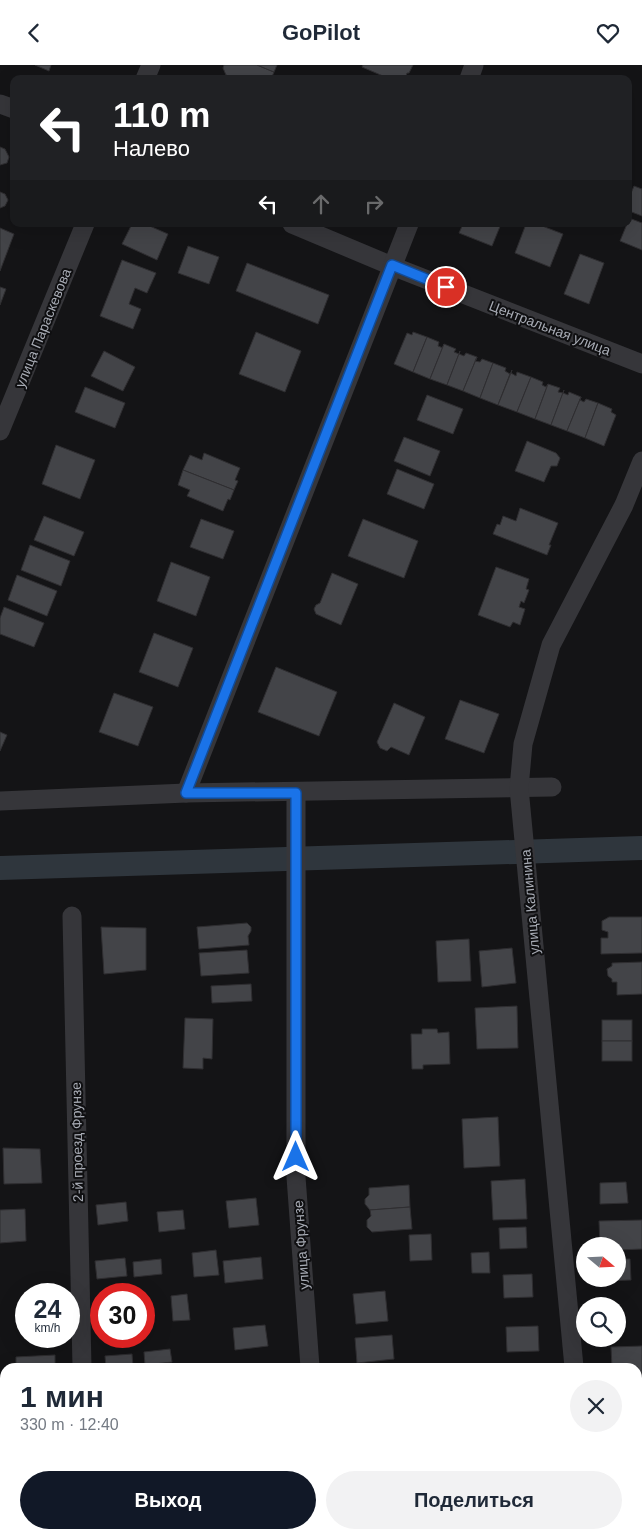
<!DOCTYPE html>
<html lang="ru">
<meta charset="utf-8">
<style>
:root{--surface:#fff;--page:#f2f2f3;--text:#1f2937;--muted:#747a83;--accent:#111827}
body{margin:0;font-family:Arial,sans-serif;background:var(--page);color:var(--text);height:100vh;display:flex;flex-direction:column;font-size:19px;white-space:nowrap}
*{box-sizing:border-box;margin:0}
p{font-size:16px;color:var(--muted)}
.icon{flex:none;width:28px;height:28px;fill:none;stroke:currentColor;stroke-width:2;stroke-linecap:round;stroke-linejoin:round}
.map{position:relative;flex:1;overflow:hidden}
.sheet{position:absolute;left:0px;top:1298px;width:642px;height:176px;display:flex;flex-direction:column;background:var(--surface);border-radius:15px 15px 0 0;box-shadow:0 5px 20px #0002}
.sheet>*{flex:none}
.top-card{position:absolute;left:10px;top:10px;width:622px;height:152px;border-radius:10px;box-shadow:0 5px 20px #0002;background:#202124;color:#fff;overflow:hidden}
.needle{width:32px;rotate:109deg}
.tools{position:absolute;left:576px;top:1172px;display:grid;gap:10px}
.tools a{display:grid;place-items:center;width:50px;height:50px;border-radius:50%;background:var(--surface);box-shadow:0 5px 20px #0002;font-size:25px}
.speed{position:absolute;left:15px;top:1218px;display:flex;gap:10px;font-size:25px;font-weight:700;text-align:center}
.speed>*{display:grid;place-content:center;width:65px;height:65px;border-radius:50%;background:var(--surface);box-shadow:0 5px 20px #0002;line-height:1}
.speed small{font-size:12px;font-weight:400}
.speed .limit{border:8px solid #d22;background:#fff;color:#111}
.pin{position:absolute;display:grid;place-items:center;width:42px;height:42px;color:#fff;margin:-21px;border:2px solid #fff;border-radius:50%;box-shadow:0 1px 5px #0007}
.me{position:absolute;width:55px;margin:-28px;rotate:0deg;stroke-linejoin:round;filter:drop-shadow(0 0 4px #0008)}
.turn{display:flex;align-items:center;gap:18px;height:105px;padding:0 20px;font-size:22px}
.turn .icon{width:65px;height:65px;stroke-width:2.5}
.turn b{display:block;font-size:35px;line-height:42px}
.lanes{display:flex;align-items:center;height:48px;padding:0 20px;background:#0003;justify-content:center;gap:25px;direction:ltr}
.lanes .off{opacity:.35}
.round{display:grid;place-items:center;flex:none;width:52px;height:52px;border-radius:26px;background:var(--page)}
.overview{display:flex;align-items:center;justify-content:space-between;height:85px;padding:0 20px}
h1{font-size:30px;font-weight:700;line-height:38px}
.cta{display:flex;gap:10px;margin-top:auto;padding:10px 20px}
.cta a{flex:1;height:58px;border-radius:30px;background:var(--accent);color:#fff;font-size:20px;font-weight:700;line-height:58px;text-align:center}
.cta a+a{background:var(--page);color:var(--text)}
header{display:flex;justify-content:space-between;align-items:center;height:65px;padding:0 20px;background:var(--surface);font-size:22px;font-weight:700}
.map>svg:first-child{display:block}
.lines{fill:none;stroke-linecap:round;stroke-linejoin:round}
.canal{stroke:#2f363d;stroke-width:24}
.building{fill:#434448;stroke:#2f2e31}
.minor{stroke:#36363a;stroke-width:19}
.route-casing{stroke:#114b97;stroke-width:12}
.route{stroke:#1a73e8;stroke-width:9}
.labels{text-anchor:middle;stroke-width:4;stroke-linejoin:round;paint-order:stroke}
.street-label{font-size:14px;fill:#a7abb4;stroke:#0f0f11}
</style>
<header><svg class="icon" aria-label="back" viewBox="0 0 24 24"><path d="M15 5l-7 7 7 7"/></svg>GoPilot<svg class="icon" aria-label="heart" viewBox="0 0 24 24"><path d="M12 20l-8-8c-3-5 5-10 8-4 3-6 11-1 8 4z"/></svg></header>
<div class="map">
<svg width="642" height="1473" viewBox="0 0 642 1473">
<rect width="100%" height="100%" fill="#141416"/>
<g class="lines">
<polyline class="canal" points="0,803 642,783"/>
</g>
<g class="building">
<polygon points="35,0 51,0 49,6"/>
<polygon points="224,0 257,0 274,7 271,14 236,14 226,10 223,3"/>
<polygon points="257,0 277,0 274,7"/>
<polygon points="363,0 413,0 409,8 407,8 405,14 390,14 362,2"/>
<polygon points="0,82 5,84 9,92 7,98 0,100"/>
<polygon points="634,121 642,124 642,151 629,146 629,133"/>
<polygon points="0,127 5,129 8,135 5,141 0,143"/>
<polygon points="629,153 642,158 642,185 620,176 627,159 629,159"/>
<polygon points="132,159 145,159 168,169 157,195 122,179"/>
<polygon points="463,159 501,159 492,181 459,168"/>
<polygon points="526,159 537,159 563,169 550,202 515,188"/>
<polygon points="0,163 14,169 0,206"/>
<polygon points="188,181 219,192 209,219 178,208"/>
<polygon points="580,189 604,198 589,239 564,229"/>
<polygon points="122,195 156,208 147,228 135,223 129,239 141,244 133,264 100,251"/>
<polygon points="247,198 329,230 318,259 236,226"/>
<polygon points="0,222 6,224 0,240"/>
<polygon points="256,267 301,286 285,327 239,309"/>
<polygon points="413,267 427,272 413,307 394,299 407,268 412,270"/>
<polygon points="427,272 439,277 438,281 443,283 444,279 430,314 413,307"/>
<polygon points="444,279 456,284 454,287 459,289 447,320 430,314"/>
<polygon points="104,286 135,302 123,326 91,311"/>
<polygon points="460,286 459,289 464,291 466,288 477,292 463,326 447,320"/>
<polygon points="477,292 475,296 480,297 482,294 493,298 480,333 463,326"/>
<polygon points="493,298 506,303 505,306 510,309 498,340 480,333"/>
<polygon points="512,305 511,308 516,311 517,307 531,312 517,347 498,340"/>
<polygon points="531,312 543,317 542,320 546,322 548,319 535,354 517,347"/>
<polygon points="548,319 560,323 558,327 563,328 551,360 535,354"/>
<polygon points="85,322 125,338 115,363 75,347"/>
<polygon points="564,325 563,328 568,330 569,327 581,332 567,366 551,360"/>
<polygon points="427,330 463,344 453,369 417,355"/>
<polygon points="581,332 580,335 584,337 586,334 598,338 585,373 567,366"/>
<polygon points="598,338 612,344 611,347 616,350 604,381 585,373"/>
<polygon points="404,372 440,386 430,411 394,396"/>
<polygon points="527,376 556,388 560,393 557,401 551,401 544,417 515,406"/>
<polygon points="56,380 95,395 80,434 42,419"/>
<polygon points="204,388 240,403 235,415 238,416 234,425 183,405 190,390 202,395"/>
<polygon points="397,404 434,419 424,444 387,429"/>
<polygon points="183,405 234,425 230,435 228,434 223,446 187,431 190,425 178,420"/>
<polygon points="520,443 558,458 549,480 551,480 547,490 493,469 497,459 500,460 503,451 516,456"/>
<polygon points="44,451 84,467 74,491 34,475"/>
<polygon points="201,454 234,466 223,494 190,482"/>
<polygon points="363,454 418,476 404,513 348,491"/>
<polygon points="30,480 70,496 61,521 21,505"/>
<polygon points="171,497 210,512 196,551 157,536"/>
<polygon points="496,502 529,514 526,524 529,525 524,538 521,536 519,542 525,544 520,560 513,557 510,562 478,550"/>
<polygon points="332,508 358,519 341,560 316,549 314,544 316,540 320,538"/>
<polygon points="17,510 57,526 47,551 8,535"/>
<polygon points="4,542 44,558 34,582 0,569 0,553"/>
<polygon points="154,568 193,583 178,622 139,607"/>
<polygon points="276,602 337,627 319,671 258,647"/>
<polygon points="114,628 153,642 138,681 99,667"/>
<polygon points="460,635 499,649 484,688 445,674"/>
<polygon points="394,638 425,652 409,690 391,682 387,686 380,683 377,677"/>
<polygon points="0,667 7,670 0,686"/>
<polygon points="609,852 642,852 642,888 601,889 601,873 608,873 608,867 602,865 602,856"/>
<polygon points="247,858 251,862 251,866 248,871 249,880 199,884 197,862"/>
<polygon points="101,862 146,863 146,905 104,909"/>
<polygon points="469,874 471,916 438,917 436,876"/>
<polygon points="512,883 516,918 482,922 479,886"/>
<polygon points="247,885 249,908 201,911 199,888"/>
<polygon points="642,897 642,929 617,930 617,917 612,917 612,914 608,911 607,904 612,901 612,898"/>
<polygon points="251,919 252,936 212,938 211,921"/>
<polygon points="517,941 518,983 477,984 475,943"/>
<polygon points="185,953 213,954 212,994 203,993 203,1004 183,1003"/>
<rect x="602" y="955" width="30" height="21"/>
<polygon points="422,964 437,964 438,968 449,967 450,999 423,1000 423,1004 412,1004 411,969 422,969"/>
<rect x="602" y="976" width="30" height="20"/>
<polygon points="498,1052 500,1101 464,1103 462,1054"/>
<polygon points="3,1083 40,1084 42,1118 4,1119"/>
<polygon points="525,1114 527,1154 493,1155 491,1116"/>
<polygon points="626,1117 628,1138 600,1139 600,1118"/>
<polygon points="409,1120 410,1142 370,1145 365,1139 365,1134 369,1130 369,1123"/>
<polygon points="256,1133 259,1160 229,1163 226,1136"/>
<polygon points="126,1137 128,1156 98,1160 96,1140"/>
<polygon points="410,1142 412,1164 372,1167 367,1162 367,1155 371,1151 370,1145"/>
<polygon points="25,1144 26,1176 0,1178 0,1145"/>
<polygon points="183,1145 185,1164 159,1167 157,1147"/>
<polygon points="642,1155 642,1184 618,1185 618,1181 600,1181 599,1156"/>
<polygon points="526,1162 527,1183 500,1184 499,1163"/>
<polygon points="431,1169 432,1195 410,1196 409,1170"/>
<polygon points="216,1185 219,1210 194,1212 192,1188"/>
<polygon points="489,1187 490,1208 472,1208 471,1188"/>
<polygon points="261,1192 263,1214 225,1218 223,1196"/>
<polygon points="125,1193 127,1211 97,1214 95,1196"/>
<polygon points="161,1194 162,1209 134,1212 133,1197"/>
<polygon points="618,1194 630,1194 631,1215 604,1216 604,1214 618,1214"/>
<polygon points="532,1209 533,1232 504,1233 503,1210"/>
<polygon points="385,1226 388,1256 356,1259 353,1229"/>
<polygon points="187,1229 190,1255 173,1256 171,1231"/>
<polygon points="22,1246 26,1246 26,1267 23,1267"/>
<polygon points="265,1260 268,1281 235,1285 233,1263"/>
<polygon points="538,1261 539,1286 507,1287 506,1262"/>
<polygon points="392,1270 394,1294 357,1298 355,1273"/>
<polygon points="642,1281 642,1310 638,1310 638,1302 612,1302 611,1282"/>
<polygon points="170,1284 172,1297 145,1300 144,1287"/>
<polygon points="132,1289 133,1302 106,1302 105,1291"/>
<polygon points="55,1290 55,1302 16,1302 16,1292"/>
<polygon points="3,1321 5,1321 5,1344 4,1344"/>
<rect x="638" y="1330" width="4" height="26"/>
<rect x="638" y="1375" width="4" height="20"/>
<polygon points="638,1424 642,1424 642,1446 638,1447"/>
<rect x="0" y="1438" width="5" height="15"/>
<polygon points="146,1469 146,1473 109,1473 109,1471"/>
<rect x="475" y="1469" width="27" height="4"/>
<polygon points="397,1470 397,1473 374,1473"/>
</g>
<g class="lines">
<g class="minor">
<polyline points="145,14 151,0"/>
<polyline points="469,14 474,0"/>
<polyline points="0,39 14,44"/>
<polyline points="292,159 392,201 642,299"/>
<polyline points="0,366 85,159"/>
<polyline points="186,728 409,159"/>
<polyline points="296,728 296,1112 310,1302"/>
<polyline points="0,736 186,728 552,722"/>
<polyline points="72,851 82,1302"/>
<polyline points="574,1302 519,723 523,679 551,580 624,440 642,396"/>
<polyline points="85,1469 85,1473"/>
<polyline points="323,1469 323,1473"/>
<polyline points="590,1469 590,1473"/>
</g>
</g>
<g class="lines">
<defs>
<polyline id="route" points="296,1092 296,728 186,728 392,200 446,222"/>
</defs>
<use href="#route" class="route-casing"/>
<use href="#route" class="route"/>
</g>
<g class="labels">
<g class="street-label">
<text transform="translate(43 263) rotate(-68)" y="5">улица Параскевова</text>
<text transform="translate(550 263) rotate(21)" y="5">Центральная улица</text>
<text transform="translate(530 837) rotate(-95)" y="5">улица Калинина</text>
<text transform="translate(77 1077) rotate(-91)" y="5">2-й проезд Фрунзе</text>
<text transform="translate(301 1180) rotate(-94)" y="5">улица Фрунзе</text>
</g>
</g>
</svg>
<div class="tools">
<a><svg class="needle" viewBox="-14 -14 28 28"><path d="M0-13l5 13h-10z" fill="#e53935"/><path d="M0 13l5-13h-10z" fill="#747a83"/></svg></a>
<a><svg class="icon" aria-label="search" viewBox="0 0 24 24"><circle cx="10" cy="10" r="6"/><path d="M15 15l6 6"/></svg></a>
</div>
<div class="speed"><div>24<small>km/h</small></div><div class="limit">30</div></div>
<div class="pin" style="left:446px;top:222px;background:#d93025"><svg class="icon" aria-label="arrive" viewBox="0 0 24 24"><path d="M6 21V4h12l-3 4 3 4H6"/></svg></div>
<svg class="me" style="left:296px;top:1092px" viewBox="-20 -20 40 40"><path d="M0-17L14 15 0 8-14 15z" fill="#1a73e8" stroke="#fff" stroke-width="4"/></svg>
<div class="top-card">
<div class="turn"><svg class="icon" aria-label="left" viewBox="0 0 24 24"><path d="M17 20v-9H6M10 6l-5 5 5 5"/></svg><div><b>110 m</b>Налево</div></div>
<div class="lanes"><svg class="icon" aria-label="left" viewBox="0 0 24 24"><path d="M17 20v-9H6M10 6l-5 5 5 5"/></svg><svg class="icon off" aria-label="ahead" viewBox="0 0 24 24"><path d="M12 20V5M6 11l6-6 6 6"/></svg><svg class="icon off" aria-label="right" viewBox="0 0 24 24"><path d="M7 20v-9h11M14 6l5 5-5 5"/></svg></div>
</div>
<section class="sheet">
<div class="overview"><div><h1>1 мин</h1><p>330 m · 12:40</p></div><a class="round"><svg class="icon" aria-label="close" viewBox="0 0 24 24"><path d="M6 6l12 12M18 6L6 18"/></svg></a></div>
<div class="cta"><a>Выход</a><a>Поделиться</a></div>
</section>
</div>
